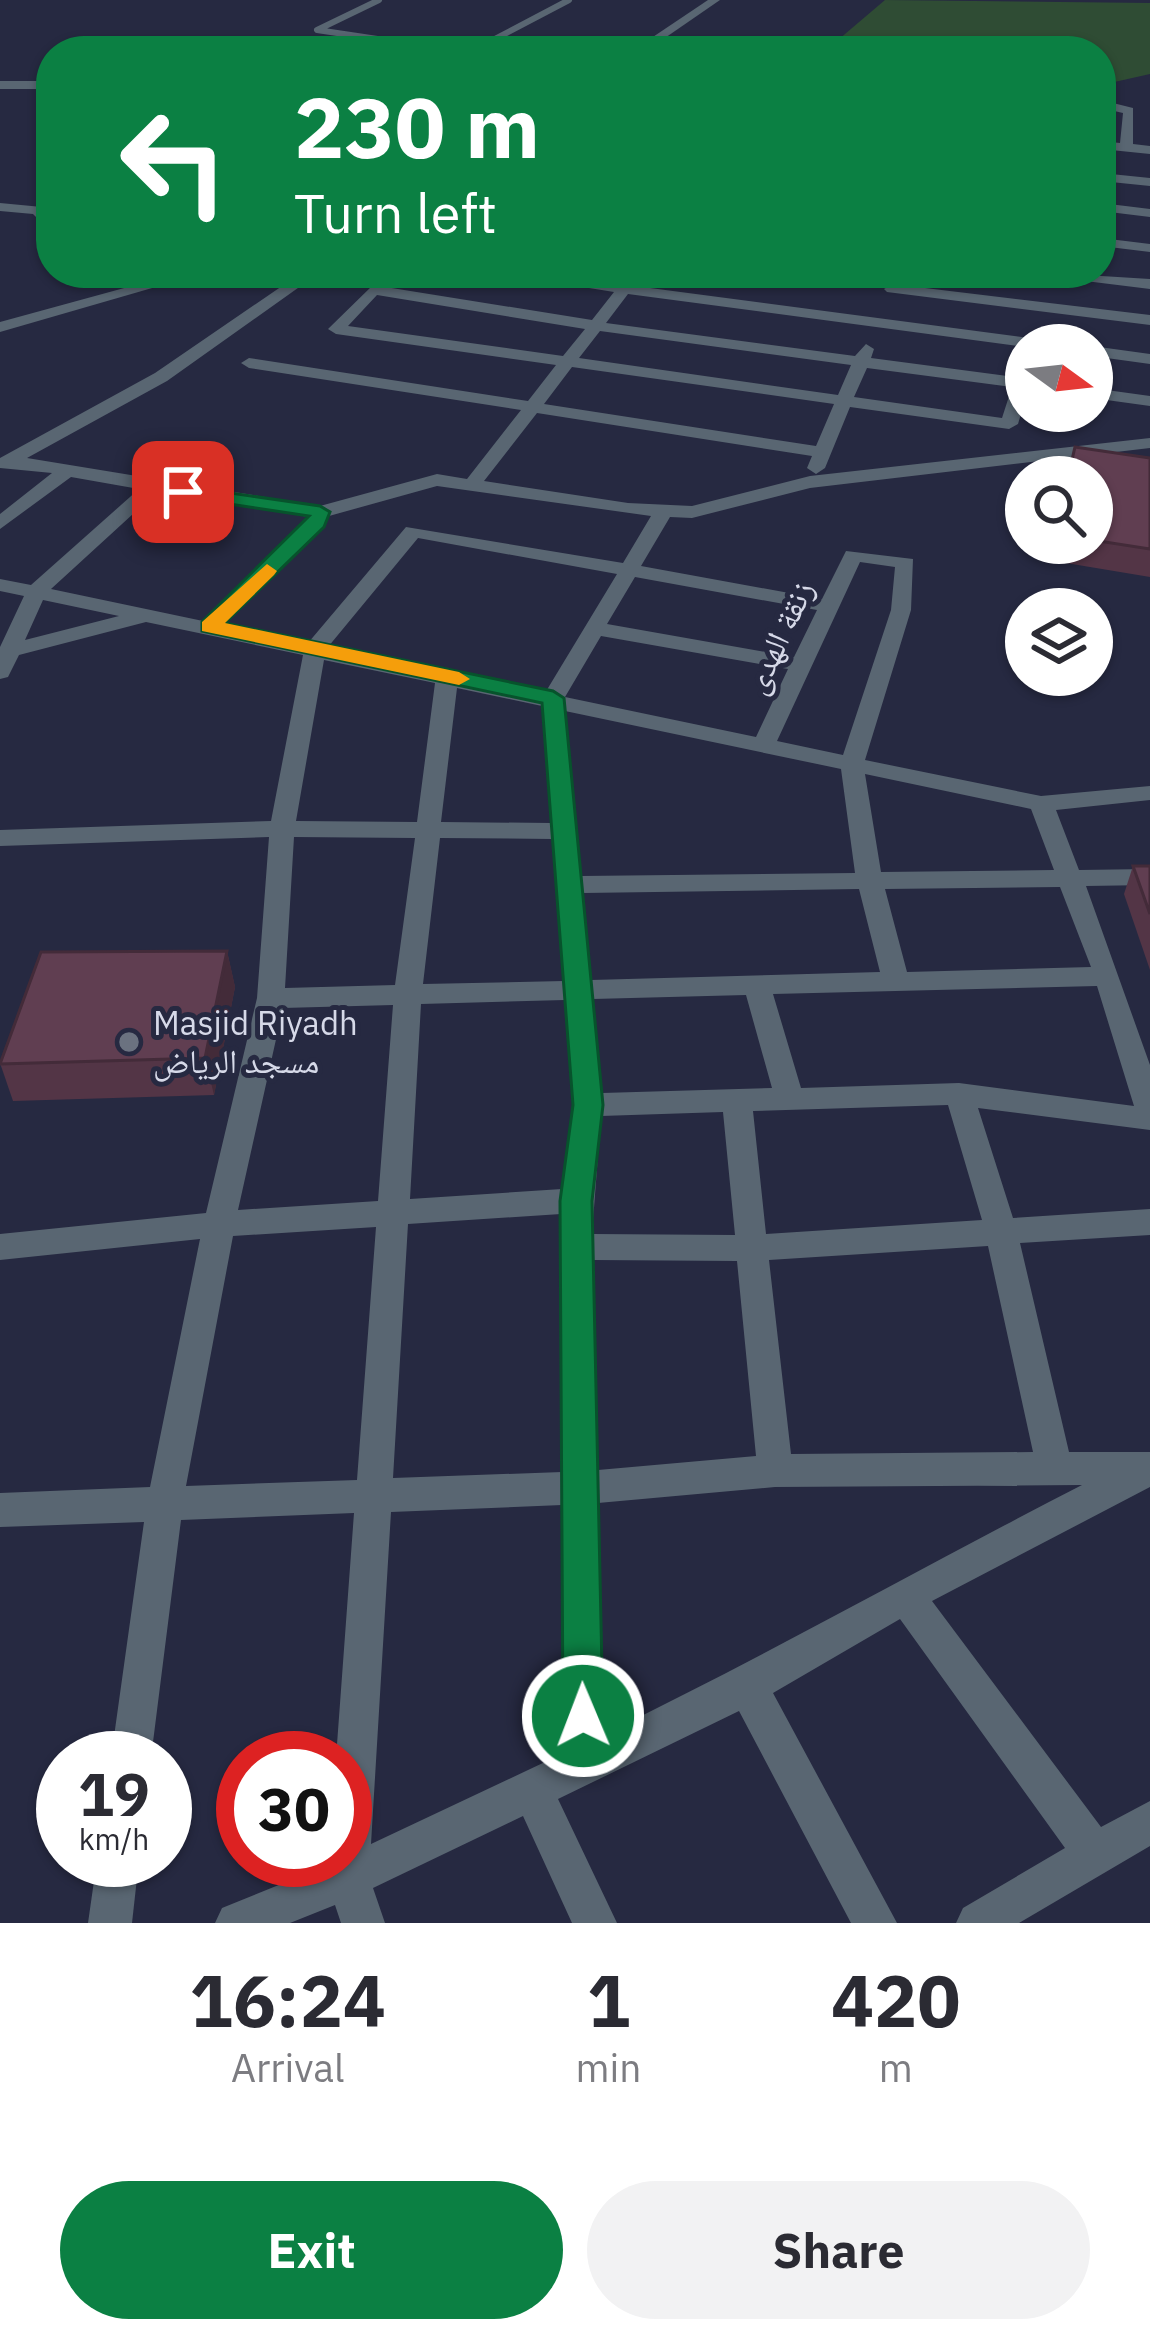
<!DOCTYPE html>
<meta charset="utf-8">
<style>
:root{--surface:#fff;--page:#f2f2f3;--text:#2b2b33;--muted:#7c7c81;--accent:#0b8043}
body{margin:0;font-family:"IBM Plex Sans","Noto Naskh Arabic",sans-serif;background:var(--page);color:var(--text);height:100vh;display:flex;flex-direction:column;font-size:45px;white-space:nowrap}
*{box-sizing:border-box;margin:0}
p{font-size:39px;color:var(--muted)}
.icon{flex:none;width:66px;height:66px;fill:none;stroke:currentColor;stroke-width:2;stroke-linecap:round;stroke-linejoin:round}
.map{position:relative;height:1923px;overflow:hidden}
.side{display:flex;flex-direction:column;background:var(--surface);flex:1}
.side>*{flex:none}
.guide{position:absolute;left:36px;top:36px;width:1080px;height:252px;border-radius:48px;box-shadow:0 3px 9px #0004;background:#0b8043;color:#fff;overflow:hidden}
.needle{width:78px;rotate:105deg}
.buttons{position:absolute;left:1005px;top:324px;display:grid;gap:24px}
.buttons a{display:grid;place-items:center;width:108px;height:108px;border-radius:50%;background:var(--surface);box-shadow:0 3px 9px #0004;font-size:60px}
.speed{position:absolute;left:36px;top:1731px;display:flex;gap:24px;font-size:60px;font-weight:700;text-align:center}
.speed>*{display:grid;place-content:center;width:156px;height:156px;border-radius:50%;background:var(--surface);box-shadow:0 3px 9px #0004;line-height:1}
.speed small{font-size:30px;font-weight:400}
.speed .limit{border:18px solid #d22;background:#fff;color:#111}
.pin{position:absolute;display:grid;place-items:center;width:102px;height:102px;color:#fff;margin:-51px;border-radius:24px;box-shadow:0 6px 18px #0006}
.me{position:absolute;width:132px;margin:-66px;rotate:359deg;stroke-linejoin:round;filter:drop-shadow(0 0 9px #0008)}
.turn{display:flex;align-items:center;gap:42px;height:252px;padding:0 60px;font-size:54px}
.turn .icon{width:156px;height:156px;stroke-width:2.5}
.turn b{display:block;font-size:84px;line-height:102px}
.eta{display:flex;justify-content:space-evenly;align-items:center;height:204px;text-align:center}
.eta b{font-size:72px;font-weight:700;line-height:84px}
.button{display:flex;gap:24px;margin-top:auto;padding:24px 60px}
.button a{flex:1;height:138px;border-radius:72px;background:var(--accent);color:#fff;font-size:48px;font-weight:700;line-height:138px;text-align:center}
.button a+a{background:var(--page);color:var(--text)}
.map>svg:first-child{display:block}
.green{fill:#2f4c34}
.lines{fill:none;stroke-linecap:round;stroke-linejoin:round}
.lane{stroke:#596672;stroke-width:6}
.street{fill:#596672;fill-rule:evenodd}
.wall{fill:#533546}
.shaded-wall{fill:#432b39}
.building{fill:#603e51;stroke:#432b39;stroke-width:3}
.route{fill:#0b8043;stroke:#07532c;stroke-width:3}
.slow{fill:#f59e0b}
.worship-dot{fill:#6b7280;stroke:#262941;stroke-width:4.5}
.labels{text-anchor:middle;stroke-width:10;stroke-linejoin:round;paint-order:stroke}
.street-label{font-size:33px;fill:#d6d9e8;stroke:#262941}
.poi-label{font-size:33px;fill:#d6d9e8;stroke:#262941;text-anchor:start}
</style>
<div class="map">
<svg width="1150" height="1923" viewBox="0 0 1150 1923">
<rect width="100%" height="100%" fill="#262941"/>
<polygon class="green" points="885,0 1150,3 1150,74 1101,85 1101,51 825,51"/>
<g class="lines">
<g class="lane">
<polyline points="379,0 317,30 458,51"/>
<polyline points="472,51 569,0"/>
</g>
<g class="street">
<polygon points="708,0 720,0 646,51 632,51"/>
<rect x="0" y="81" width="51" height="8"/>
<polygon points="1101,100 1133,108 1133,144 1150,146 1150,154 1101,149 1101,141 1120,143 1123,113 1101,108"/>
<polygon points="1101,173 1150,178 1150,186 1101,181"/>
<polygon points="0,203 42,207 51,219 51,232 33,214 0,211"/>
<polygon points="1101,203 1150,209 1150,217 1101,211"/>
<polygon points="1101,238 1150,244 1150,252 1101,246"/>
<polygon points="179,273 204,273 0,332 0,322"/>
<path d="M301 273H319L167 381 27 458 320 506 437 474 467 479 521 410 249 368 241 363 249 358 528 401 556 365 336 334 328 329 373 285 592 320 614 292 496 273H538L620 284 633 273 641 278 635 286 1044 340 1052 345 1026 347 628 294 606 323 855 356 866 344 874 349 871 358 1015 377 1020 365 1026 364V397L1018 424 1009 429 850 407 825 468 816 474 807 468 812 456 537 413 484 481 628 503 692 506 810 476 1150 438V448L810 488 692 518 670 517 641 566 822 599 846 551 913 559 911 610 865 760 1041 796 1150 786V800L1056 810 1079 870 1150 869V885L1086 886 1150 1065V1130L978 1108 1013 1218 1150 1209V1235L1020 1243 1069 1452H1150V1487L932 1601 1101 1827 1150 1801V1846L1019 1923H956L963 1908 1065 1848 900 1619 773 1693 897 1923H851L739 1711 558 1799 617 1923H572L523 1816 373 1888 385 1923H341L335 1905 290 1923H215L222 1908 328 1865V1860H345V1758H336L354 1513 181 1520 151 1758H111L144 1522 0 1527V1493L150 1487 200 1239 0 1260V1234L206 1213 257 998 269 837 0 846V830L271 821 303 655 146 622 19 655 8 677 0 679V647L24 596 0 591V579L31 585 139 489 71 477 0 529V514L52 473 0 468V458L155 373ZM377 295 585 329 563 356 348 326ZM600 331 851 365 838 395 579 358ZM572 367 834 404 816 446 544 404ZM867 368 1012 387 1002 418 854 397ZM437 486 651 516 623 563 406 527 308 643 223 625 324 527 329 516ZM157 492 309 517 203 621 51 589ZM418 538 617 574 545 693 328 647ZM860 562 895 567 891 610 843 755 777 741ZM635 577 817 610 794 657 607 624ZM43 600 119 616 25 640ZM601 636 788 669 756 737 565 697ZM324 660 435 683 417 822 296 821ZM457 688 542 706 551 823 441 822ZM565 711 841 769 855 873 581 876ZM865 774 1031 809 1054 870 881 872ZM294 837 415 838 395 985 285 988ZM440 838 553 839 564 981 423 984ZM1060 887 1091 967 907 972 885 889ZM859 889 880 972 591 980 583 893ZM1097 986 1134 1106 959 1083 801 1088 773 994ZM746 995 772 1088 602 1093 593 999ZM565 1000 573 1105 562 1189 410 1199 421 1004ZM393 1005 378 1201 238 1210 283 1008ZM948 1105 982 1220 766 1234 753 1111ZM723 1112 735 1235 592 1234 601 1116ZM561 1214 562 1472 393 1478 408 1224ZM376 1227 357 1480 186 1486 233 1236ZM988 1246 1033 1452 791 1454 769 1260ZM593 1260 737 1261 756 1456 598 1470ZM1082 1485C922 1567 766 1656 604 1734L598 1503 775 1487ZM562 1505 564 1753 371 1844 391 1512Z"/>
<polygon points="1053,273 1150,279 1150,289 1061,278"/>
<polygon points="892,284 1150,315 1150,325 887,292 884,289"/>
<polygon points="1092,346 1150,354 1150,364 1092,356"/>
<polygon points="1092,388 1150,396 1150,406 1092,398"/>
<polygon points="97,1860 139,1860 132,1923 88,1923"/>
</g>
</g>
<g class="wall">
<polygon points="1150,458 1150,577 1048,560 1052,543 1092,543 1092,477"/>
<polygon points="1133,866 1150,866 1150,970 1124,894"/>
<polygon points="227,951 235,987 214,1095 13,1101 0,1063"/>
</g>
<polygon class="shaded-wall" points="227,951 235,987 214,1095 205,1058"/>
<g class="building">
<polygon points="1075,447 1150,458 1150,549 1092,540 1092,477 1068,477"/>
<polygon points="1133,866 1150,866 1150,914"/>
<polygon points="227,951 205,1058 0,1064 41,952"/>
</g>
<polygon class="route" points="183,486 320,506 330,512 324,527 225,623 553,691 564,698 603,1105 592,1201 603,1716 598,1730 583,1736 569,1730 563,1716 560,1201 573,1105 542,703 202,631 202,622 309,516 176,496 173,492"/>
<polygon class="slow" points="267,564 277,571 274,575 225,623 459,672 470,679 459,685 202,631 202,622"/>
<circle class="worship-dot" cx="129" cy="1042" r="12"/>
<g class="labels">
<g class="street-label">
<text transform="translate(778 637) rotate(-65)" y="12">زنقة الهدى</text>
</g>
<g class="poi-label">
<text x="153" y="1035">Masjid Riyadh<tspan x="153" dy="38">مسجد الرياض</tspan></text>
</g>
</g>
</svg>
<div class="buttons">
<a><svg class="needle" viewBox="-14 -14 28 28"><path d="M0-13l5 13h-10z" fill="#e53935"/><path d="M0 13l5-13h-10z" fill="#7c7c81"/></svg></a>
<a><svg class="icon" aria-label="search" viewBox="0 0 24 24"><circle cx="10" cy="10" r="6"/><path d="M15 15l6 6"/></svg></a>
<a><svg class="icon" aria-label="layers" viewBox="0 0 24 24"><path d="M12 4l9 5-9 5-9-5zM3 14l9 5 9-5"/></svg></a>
</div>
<div class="speed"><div>19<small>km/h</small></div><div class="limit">30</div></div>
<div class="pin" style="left:183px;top:492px;background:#d93025"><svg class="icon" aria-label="arrive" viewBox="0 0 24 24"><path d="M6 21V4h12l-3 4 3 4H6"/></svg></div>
<svg class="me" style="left:583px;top:1716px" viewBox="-20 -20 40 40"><circle r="17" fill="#0b8043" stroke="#fff" stroke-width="3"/><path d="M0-11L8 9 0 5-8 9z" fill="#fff"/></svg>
<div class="guide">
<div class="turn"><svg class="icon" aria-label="left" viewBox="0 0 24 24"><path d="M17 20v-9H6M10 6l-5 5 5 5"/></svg><div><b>230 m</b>Turn left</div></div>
</div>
</div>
<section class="side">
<div class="eta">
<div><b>16:24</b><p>Arrival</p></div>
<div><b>1</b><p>min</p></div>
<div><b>420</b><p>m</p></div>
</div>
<div class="button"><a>Exit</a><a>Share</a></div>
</section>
